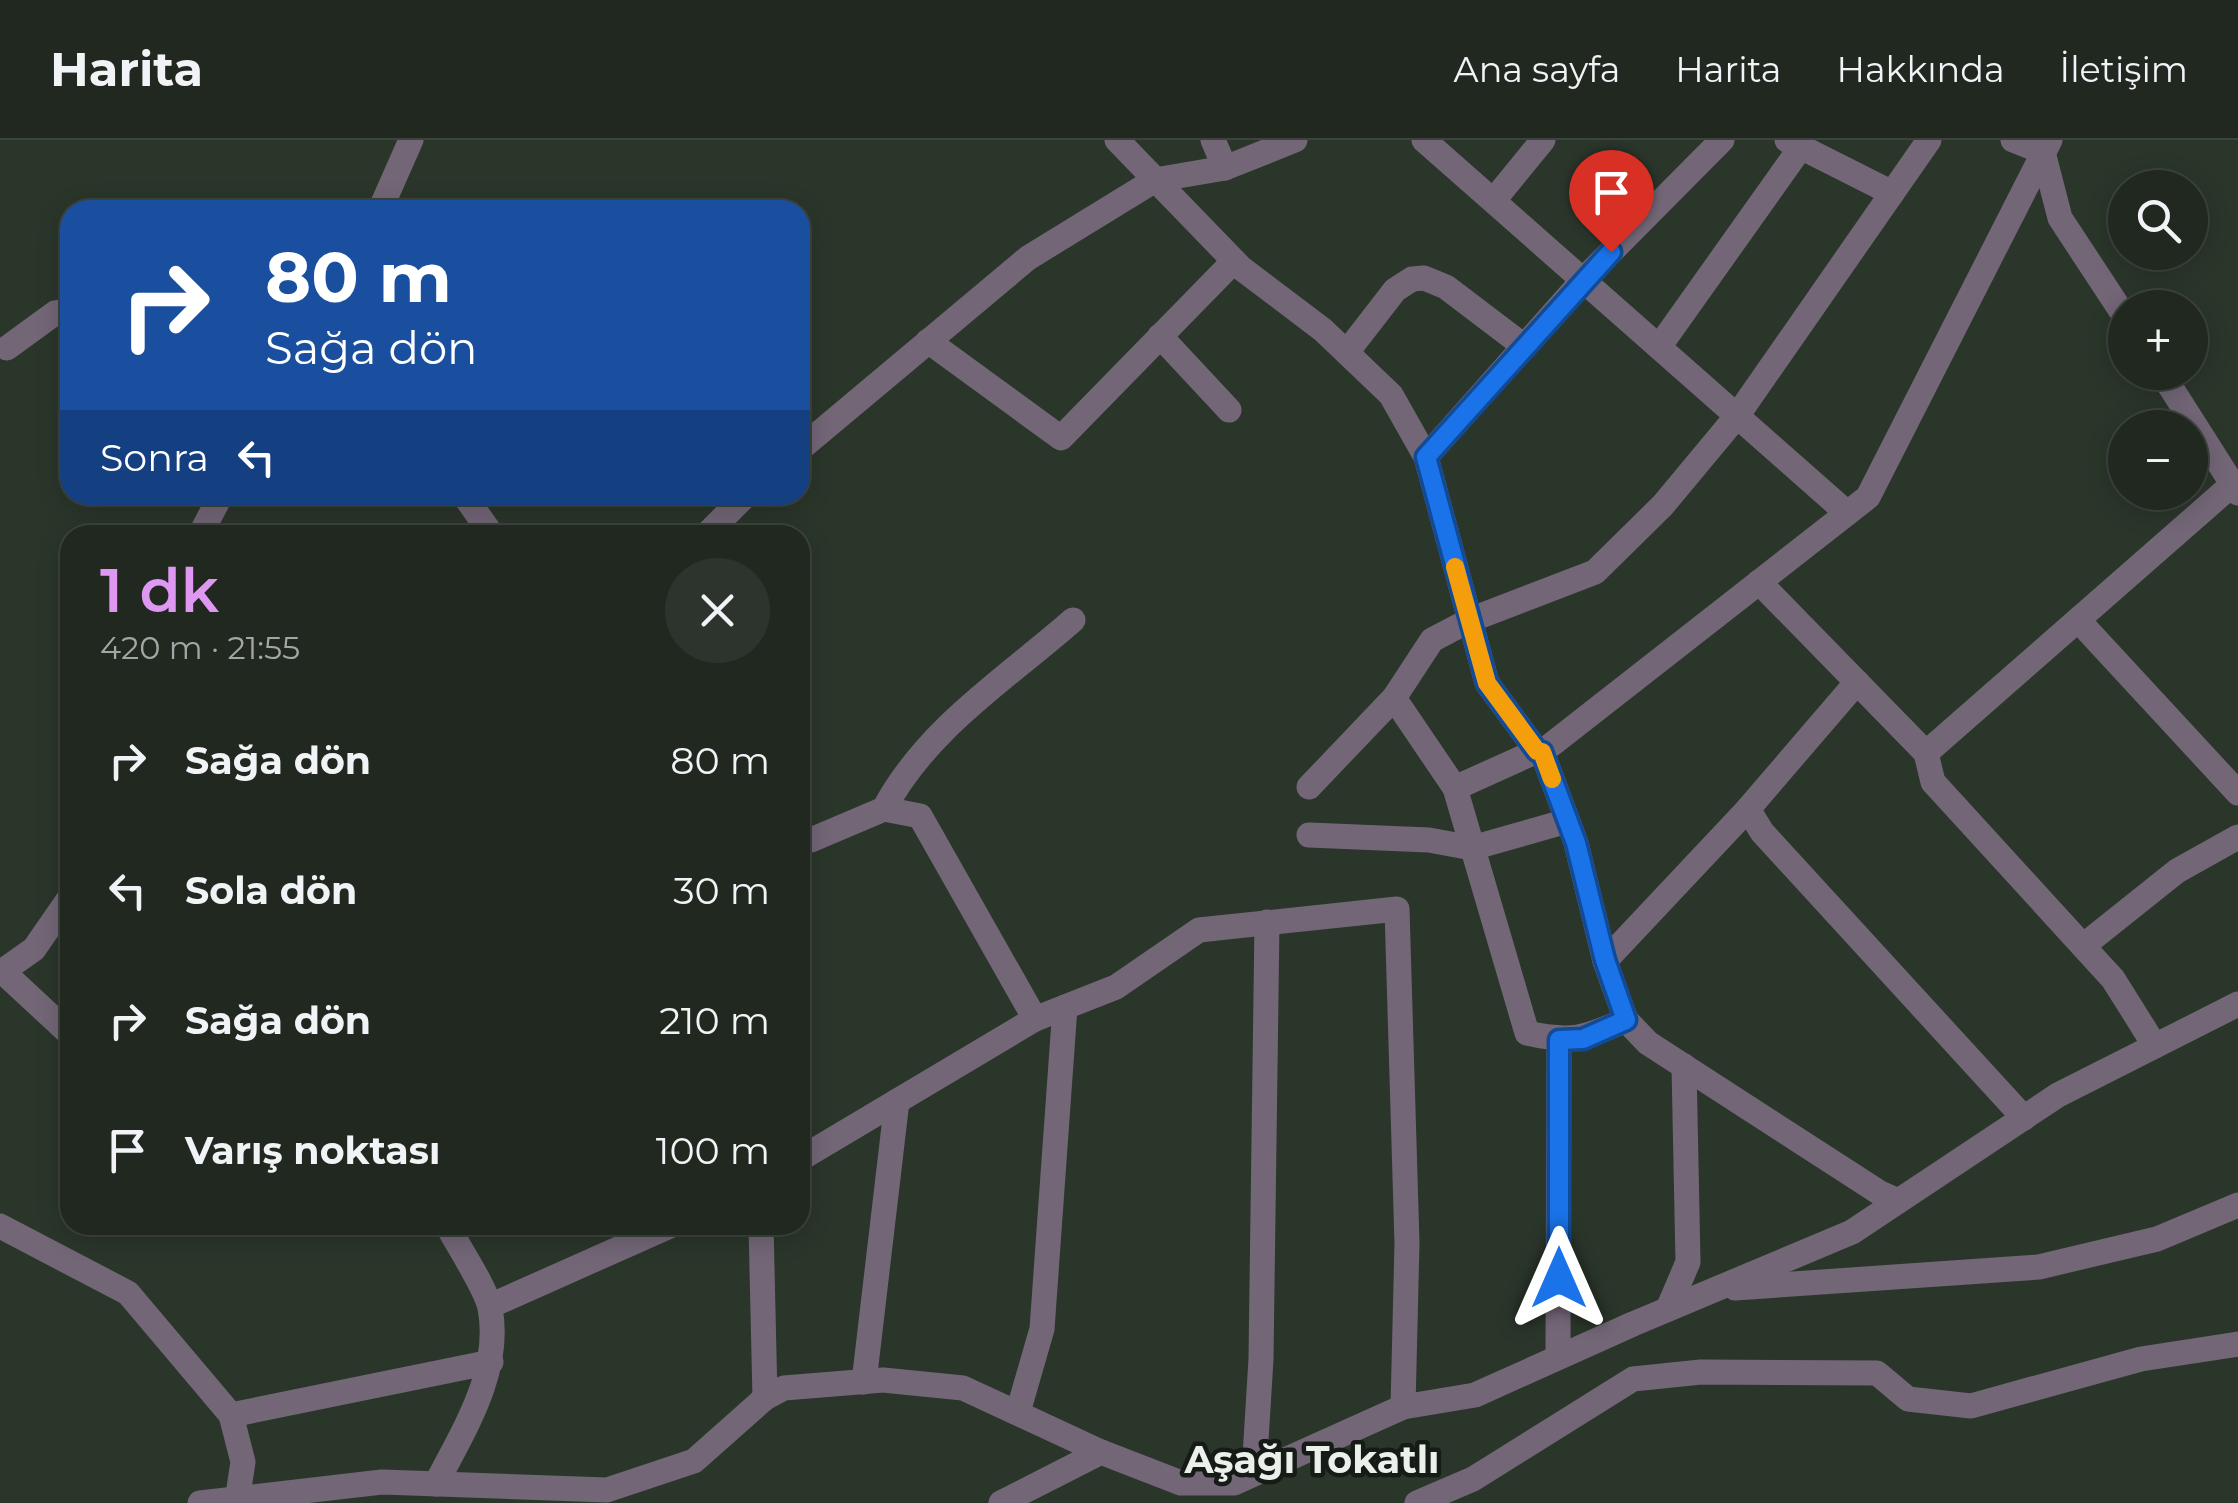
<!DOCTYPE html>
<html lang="tr">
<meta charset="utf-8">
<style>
:root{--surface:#202820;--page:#2d342d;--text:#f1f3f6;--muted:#a2a6a5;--line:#3d443e;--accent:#de98f2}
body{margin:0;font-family:Montserrat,sans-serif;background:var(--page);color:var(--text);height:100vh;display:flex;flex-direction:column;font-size:38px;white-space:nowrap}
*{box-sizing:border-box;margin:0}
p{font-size:32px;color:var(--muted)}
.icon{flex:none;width:55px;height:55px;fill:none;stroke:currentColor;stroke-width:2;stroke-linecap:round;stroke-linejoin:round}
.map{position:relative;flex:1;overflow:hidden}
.drawer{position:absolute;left:60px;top:385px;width:750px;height:710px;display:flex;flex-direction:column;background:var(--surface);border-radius:30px;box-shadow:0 5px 25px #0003,0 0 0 2px var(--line)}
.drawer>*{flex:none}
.hud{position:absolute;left:60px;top:60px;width:750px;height:305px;border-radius:30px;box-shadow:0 5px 25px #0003,0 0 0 2px var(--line);background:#1a4fa0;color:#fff;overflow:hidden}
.controls{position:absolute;left:2108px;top:30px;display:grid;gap:20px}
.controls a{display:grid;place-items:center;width:100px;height:100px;border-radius:50%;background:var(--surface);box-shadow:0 5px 25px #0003,0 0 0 2px var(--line);font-size:50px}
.pin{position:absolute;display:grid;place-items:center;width:85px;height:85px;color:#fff;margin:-102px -42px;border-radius:50% 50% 50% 0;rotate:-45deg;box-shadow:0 0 10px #0007}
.pin .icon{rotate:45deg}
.me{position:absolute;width:110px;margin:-55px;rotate:0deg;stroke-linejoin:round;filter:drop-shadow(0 0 8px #0008)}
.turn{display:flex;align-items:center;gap:35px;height:210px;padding:0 40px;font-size:45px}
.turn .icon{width:130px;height:130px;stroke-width:2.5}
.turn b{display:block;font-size:70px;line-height:85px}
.then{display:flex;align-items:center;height:95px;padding:0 40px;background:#0003;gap:20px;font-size:38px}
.round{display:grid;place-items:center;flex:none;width:105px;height:105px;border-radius:52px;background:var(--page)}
.head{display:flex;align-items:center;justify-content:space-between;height:170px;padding:0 40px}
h1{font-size:60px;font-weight:600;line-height:75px;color:var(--accent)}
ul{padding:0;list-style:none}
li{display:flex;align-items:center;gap:30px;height:130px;padding:0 40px}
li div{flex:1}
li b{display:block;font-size:38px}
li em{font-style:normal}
header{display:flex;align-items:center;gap:60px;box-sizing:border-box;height:140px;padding:0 50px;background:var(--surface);border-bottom:2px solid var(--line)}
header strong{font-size:48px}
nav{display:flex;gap:55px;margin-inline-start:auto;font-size:35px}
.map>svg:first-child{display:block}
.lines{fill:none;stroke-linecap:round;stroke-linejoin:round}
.minor{stroke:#736777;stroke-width:25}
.route-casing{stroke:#114b97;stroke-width:25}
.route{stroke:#1a73e8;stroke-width:18}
.slow{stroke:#f59e0b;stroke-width:18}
.labels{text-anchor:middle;stroke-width:9;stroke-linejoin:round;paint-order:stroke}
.district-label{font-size:38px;font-weight:bold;fill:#eaf1ea;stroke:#171b17}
</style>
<header>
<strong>Harita</strong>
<nav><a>Ana sayfa</a><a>Harita</a><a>Hakkında</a><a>İletişim</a></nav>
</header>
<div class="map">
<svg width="2238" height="1363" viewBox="0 0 2238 1363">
<rect width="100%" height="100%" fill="#2b362b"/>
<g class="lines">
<g class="minor">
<polyline points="1117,0 1241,128 1323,190 1391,255 1426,317 1487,543 1537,611 1542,612 1576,703 1605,821 1626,880 1648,903 1880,1053 1898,1061"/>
<polyline points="1213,0 1225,28"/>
<polyline points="1424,0 1847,373"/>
<polyline points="1787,0 1892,53"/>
<polyline points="2013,0 2043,12 2060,78 2125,177"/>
<polyline points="1494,60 1543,0"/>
<polyline points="380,70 411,0"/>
<polyline points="1160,196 1229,270"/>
<polyline points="928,201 1061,298 1234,121"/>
<polyline points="1659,207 1801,7"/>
<polyline points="7,208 55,173 70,171"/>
<polyline points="1347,212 1395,150 1412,139 1424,138 1446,147 1525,207"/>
<polyline points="2161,232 2238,353"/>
<polyline points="800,309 1028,118 1155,40 1225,28 1295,0"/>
<polyline points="1426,317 1583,140 1722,0"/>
<polyline points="464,355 492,395"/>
<polyline points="200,395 221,355"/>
<polyline points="706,395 746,355"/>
<polyline points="1759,442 1926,613"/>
<polyline points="2078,480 2238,653"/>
<path d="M1394 558 1455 648 1527 893C1571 903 1585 898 1626 880"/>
<polyline points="1542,612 1868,357 2050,0"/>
<polyline points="1309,647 1394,558 1432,500 1470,480 1595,432 1663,365 1737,276 1929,0"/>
<polyline points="1455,648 1537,611"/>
<path d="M884 669C927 588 1006 539 1073 480"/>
<polyline points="1748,669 1857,542"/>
<polyline points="1309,695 1429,700 1472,708 1567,681"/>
<polyline points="800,696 811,700 884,669 920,676 1035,879"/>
<polyline points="2083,806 2177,731 2238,697"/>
<polyline points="1605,821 1748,669 1762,692 2024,978"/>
<polyline points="2,831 70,894"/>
<polyline points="0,833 34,809 70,757"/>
<polyline points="2155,906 2113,839 1933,642 1926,613 2233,344"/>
<polyline points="800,1019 1035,879 1116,847 1199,790 1397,769 1407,1103 1403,1267"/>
<polyline points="761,1085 765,1258"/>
<polyline points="0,1086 128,1153 231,1275 243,1322 237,1361"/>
<polyline points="1735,1148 2039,1127 2157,1099 2238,1065"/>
<polyline points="490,1166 672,1085"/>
<polyline points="1668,1169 1688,1122 1684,926"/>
<polyline points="1558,1217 1559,900"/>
<polyline points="864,1242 897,961"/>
<polyline points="1018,1272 1042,1189 1065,867"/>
<polyline points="231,1275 491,1222"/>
<polyline points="1254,1333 1261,1219 1267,782"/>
<path d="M436 1344C464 1289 502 1232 490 1168 486 1148 458 1106 447 1085"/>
<polyline points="200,1363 382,1342 607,1350 694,1321 765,1258 784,1248 883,1240 963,1248 1101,1312 1181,1343 1234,1343 1403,1267 1475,1255 1633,1184 1852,1092 2058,955 2238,864"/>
<polyline points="1001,1363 1101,1312"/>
<polyline points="1417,1363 1473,1339 1633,1239 1701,1232 1877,1233 1908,1259 1971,1266 2141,1219 2238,1204"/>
</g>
</g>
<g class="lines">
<defs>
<polyline id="route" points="1559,1138 1559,900 1583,899 1626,880 1605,820 1576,703 1542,612 1537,611 1487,543 1426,317 1611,112"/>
</defs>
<use href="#route" class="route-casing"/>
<use href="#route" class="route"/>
<polyline class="slow" points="1455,427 1487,543 1537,611 1542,612 1552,639"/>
</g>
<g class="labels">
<g class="district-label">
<text x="1312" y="1333">Aşağı Tokatlı</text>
</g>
</g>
</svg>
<div class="controls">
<a><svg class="icon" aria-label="search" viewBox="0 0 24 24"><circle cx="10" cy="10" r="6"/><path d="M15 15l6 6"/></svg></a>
<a>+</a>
<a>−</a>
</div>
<div class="pin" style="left:1611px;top:112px;background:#d93025"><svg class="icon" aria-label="arrive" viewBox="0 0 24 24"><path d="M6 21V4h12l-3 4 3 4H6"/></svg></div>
<svg class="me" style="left:1559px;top:1138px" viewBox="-20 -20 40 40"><path d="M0-17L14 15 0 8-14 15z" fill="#1a73e8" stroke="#fff" stroke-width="4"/></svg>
<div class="hud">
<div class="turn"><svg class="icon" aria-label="right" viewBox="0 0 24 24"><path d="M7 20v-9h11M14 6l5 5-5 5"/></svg><div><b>80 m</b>Sağa dön</div></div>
<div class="then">Sonra<svg class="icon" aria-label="left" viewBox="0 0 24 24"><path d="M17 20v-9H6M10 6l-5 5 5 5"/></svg></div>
</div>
<section class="drawer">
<div class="head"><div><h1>1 dk</h1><p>420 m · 21:55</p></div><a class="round"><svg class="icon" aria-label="close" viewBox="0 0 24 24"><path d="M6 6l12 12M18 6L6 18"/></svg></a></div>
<ul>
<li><svg class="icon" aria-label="right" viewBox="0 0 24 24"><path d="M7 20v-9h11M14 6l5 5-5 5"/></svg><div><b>Sağa dön</b></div><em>80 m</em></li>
<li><svg class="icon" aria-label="left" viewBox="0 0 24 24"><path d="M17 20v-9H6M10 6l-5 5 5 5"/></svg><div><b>Sola dön</b></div><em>30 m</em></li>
<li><svg class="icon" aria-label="right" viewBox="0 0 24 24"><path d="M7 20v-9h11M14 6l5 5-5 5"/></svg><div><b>Sağa dön</b></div><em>210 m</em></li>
<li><svg class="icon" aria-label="arrive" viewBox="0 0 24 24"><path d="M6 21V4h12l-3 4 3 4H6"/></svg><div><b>Varış noktası</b></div><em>100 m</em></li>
</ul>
</section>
</div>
